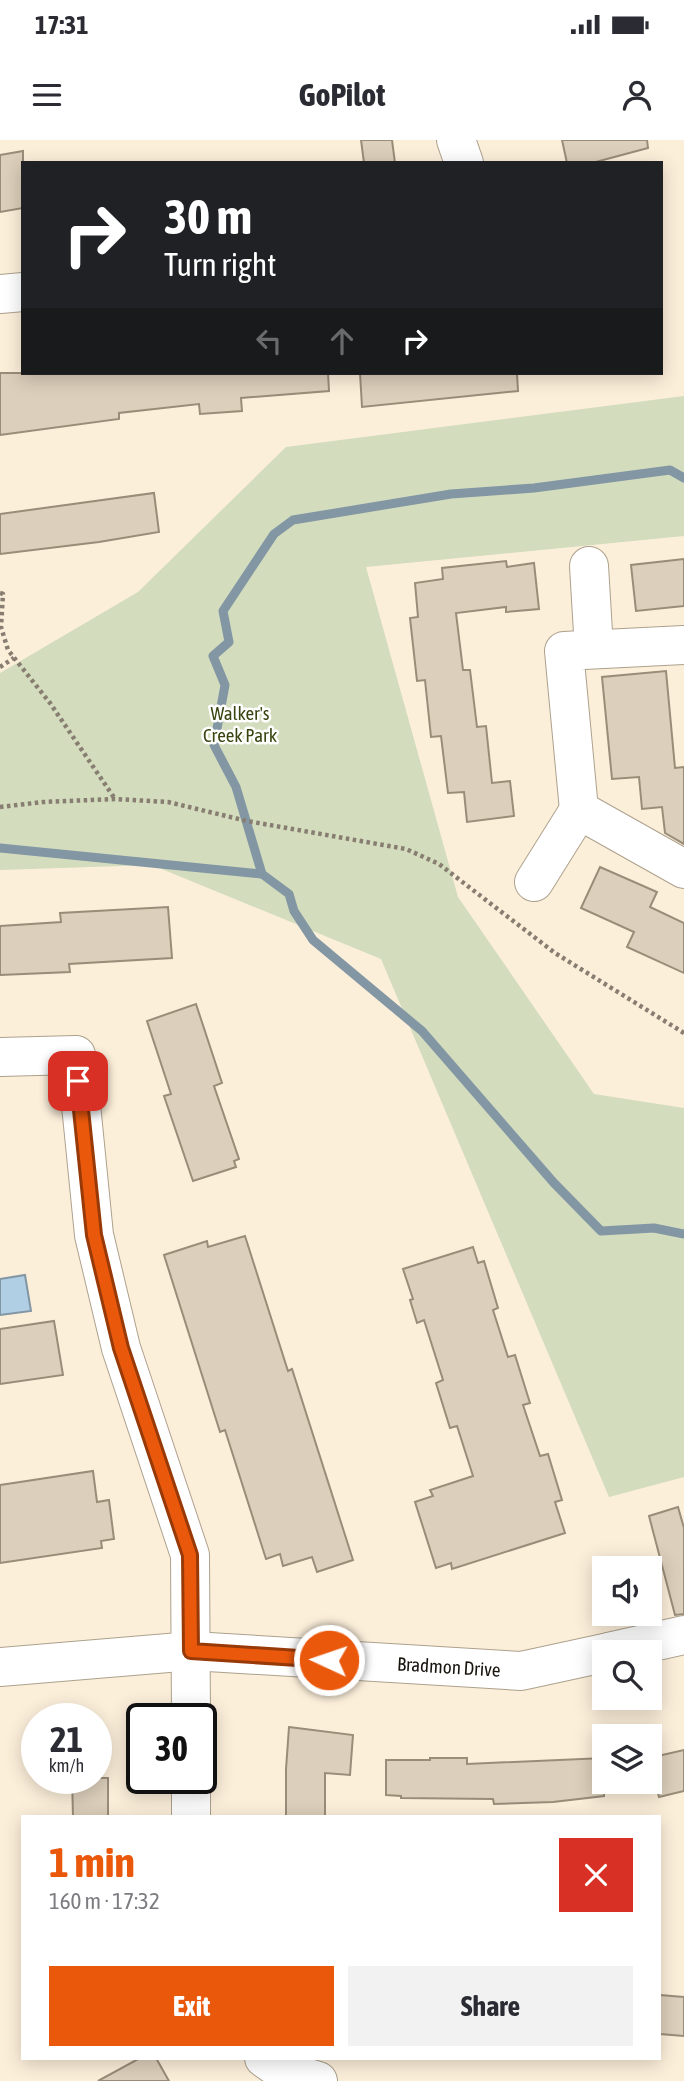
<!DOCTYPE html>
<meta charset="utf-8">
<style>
:root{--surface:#fff;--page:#f2f2f3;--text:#2b2b33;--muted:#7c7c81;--accent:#ea580c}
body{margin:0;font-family:"Asap Condensed",sans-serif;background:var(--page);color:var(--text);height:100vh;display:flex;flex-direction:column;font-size:26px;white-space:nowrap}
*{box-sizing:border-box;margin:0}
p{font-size:23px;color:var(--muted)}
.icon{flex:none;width:38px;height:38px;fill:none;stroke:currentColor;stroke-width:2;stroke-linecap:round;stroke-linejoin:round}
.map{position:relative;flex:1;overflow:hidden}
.drawer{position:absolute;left:21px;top:1675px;width:640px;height:245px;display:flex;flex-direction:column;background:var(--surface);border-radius:0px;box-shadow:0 4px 18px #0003}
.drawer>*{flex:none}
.guide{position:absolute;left:21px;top:21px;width:642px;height:214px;border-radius:0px;box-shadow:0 4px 18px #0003;background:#202124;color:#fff;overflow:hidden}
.buttons{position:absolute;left:592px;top:1416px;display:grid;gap:14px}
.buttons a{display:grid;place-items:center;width:70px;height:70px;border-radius:0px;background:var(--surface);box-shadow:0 4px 18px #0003;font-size:35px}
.speed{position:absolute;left:21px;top:1563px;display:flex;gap:14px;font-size:35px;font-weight:700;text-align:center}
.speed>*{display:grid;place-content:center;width:91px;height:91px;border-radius:50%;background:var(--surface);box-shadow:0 4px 18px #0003;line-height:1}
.speed small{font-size:18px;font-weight:400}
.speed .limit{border:4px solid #111;border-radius:10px;background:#fff;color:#111}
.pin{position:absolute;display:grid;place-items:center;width:60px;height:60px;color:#fff;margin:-30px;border-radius:14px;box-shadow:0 4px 10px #0006}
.me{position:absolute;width:77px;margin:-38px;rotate:273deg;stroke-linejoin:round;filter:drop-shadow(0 0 5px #0008)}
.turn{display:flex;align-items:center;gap:24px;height:147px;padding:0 28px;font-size:32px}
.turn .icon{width:91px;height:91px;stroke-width:2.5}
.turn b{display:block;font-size:49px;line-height:60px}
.lanes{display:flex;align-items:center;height:66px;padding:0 28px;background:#0003;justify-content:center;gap:35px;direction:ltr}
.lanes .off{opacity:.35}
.round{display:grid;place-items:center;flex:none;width:74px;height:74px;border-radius:0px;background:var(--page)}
.summary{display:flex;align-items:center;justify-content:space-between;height:119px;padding:0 28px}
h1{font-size:42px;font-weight:700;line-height:52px;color:var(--accent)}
.action{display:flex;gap:14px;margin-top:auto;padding:14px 28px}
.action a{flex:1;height:80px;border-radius:0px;background:var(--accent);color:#fff;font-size:28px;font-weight:700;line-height:80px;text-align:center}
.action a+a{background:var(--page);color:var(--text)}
.status{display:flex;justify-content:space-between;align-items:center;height:49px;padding:0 35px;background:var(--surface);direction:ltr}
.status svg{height:19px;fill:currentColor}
header{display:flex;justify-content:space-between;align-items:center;height:91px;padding:0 28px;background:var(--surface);font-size:32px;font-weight:700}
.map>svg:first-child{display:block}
.green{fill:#d3dcbd}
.water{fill:#b0cee4;stroke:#8296a4;stroke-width:2}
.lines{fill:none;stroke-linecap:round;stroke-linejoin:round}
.stream{stroke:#8296a4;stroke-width:9}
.building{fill:#dccfbb;stroke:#998d7a;stroke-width:2}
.minor-casing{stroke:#ada18d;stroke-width:40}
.path{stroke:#877e71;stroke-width:4.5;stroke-dasharray:3.5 3.5;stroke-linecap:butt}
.minor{stroke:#fff;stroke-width:38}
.route-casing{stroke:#983908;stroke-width:18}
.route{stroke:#ea580c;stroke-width:12}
.labels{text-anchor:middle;stroke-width:5;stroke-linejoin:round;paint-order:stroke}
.park-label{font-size:19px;fill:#394410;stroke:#fefefe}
.street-label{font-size:19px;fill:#18140d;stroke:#fefefe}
</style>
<div class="status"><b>17:31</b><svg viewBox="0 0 49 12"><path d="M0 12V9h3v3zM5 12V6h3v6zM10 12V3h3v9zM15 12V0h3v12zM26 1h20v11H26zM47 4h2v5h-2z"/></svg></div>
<header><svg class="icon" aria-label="menu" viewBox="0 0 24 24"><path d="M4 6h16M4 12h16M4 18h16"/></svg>GoPilot<svg class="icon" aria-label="person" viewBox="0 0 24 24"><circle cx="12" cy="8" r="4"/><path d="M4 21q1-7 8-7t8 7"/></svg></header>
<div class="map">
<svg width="684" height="1941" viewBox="0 0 684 1941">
<rect width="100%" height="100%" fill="#fcefda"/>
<polygon class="green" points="684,256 684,396 366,427 458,757 594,954 684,968 684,1337 609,1357 381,819 152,725 0,730 0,533 138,452 286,307"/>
<polygon class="water" points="25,1135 31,1171 0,1175 0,1139"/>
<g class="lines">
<g class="stream">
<polyline points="0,708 262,734 289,754 294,771 313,800 422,891 554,1043 601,1091 654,1088 684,1094"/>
<polyline points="262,734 236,647 214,605 225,545 213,516 229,502 223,471 274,394 293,380 451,354 534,348 670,330 684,338"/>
</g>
</g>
<g class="building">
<polygon points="361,0 392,0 395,23 364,23"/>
<polygon points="562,0 647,0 648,8 592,23 567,23"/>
<polygon points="23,11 23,68 0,72 0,15"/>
<polygon points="0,233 328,233 329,251 241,258 242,271 200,274 199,264 119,273 119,279 0,295"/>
<polygon points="360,233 517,233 518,251 362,267"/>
<polygon points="154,353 159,392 99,402 0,414 0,374"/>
<polygon points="684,419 684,466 636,471 631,425"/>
<polygon points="506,421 507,427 534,423 539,469 506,472 506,467 456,473 463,530 470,530 477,587 486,586 492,643 510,641 514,676 467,682 464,652 448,653 441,596 431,597 425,540 417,541 410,478 418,477 415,443 443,439 442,428"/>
<polygon points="666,531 675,628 684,627 684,704 665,693 662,667 642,669 639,637 612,639 602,537"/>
<polygon points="600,727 657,752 650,767 684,783 684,833 627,807 634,792 581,768"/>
<polygon points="168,767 172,818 69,824 70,832 0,835 0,786 61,782 60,773"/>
<polygon points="196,864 222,943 214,946 239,1019 234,1021 236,1027 193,1041 164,956 171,954 147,881"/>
<polygon points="245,1096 288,1231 292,1229 353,1420 317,1432 312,1417 283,1426 280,1414 266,1419 225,1290 220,1292 164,1115 207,1101 208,1107"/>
<polygon points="473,1107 478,1123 484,1121 498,1168 493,1170 508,1217 515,1215 530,1263 523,1265 540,1316 548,1314 562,1360 555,1362 565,1393 452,1429 451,1423 436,1428 415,1362 433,1356 430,1350 473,1336 457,1286 450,1288 436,1243 443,1240 424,1180 417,1183 410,1160 413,1159 403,1129"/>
<polygon points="54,1181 63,1235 0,1244 0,1189"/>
<polygon points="93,1331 97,1362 109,1360 114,1399 101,1401 102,1408 0,1423 0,1345"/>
<polygon points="678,1367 684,1388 684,1474 675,1475 649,1376"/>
<polygon points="289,1587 353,1595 350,1635 325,1633 325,1676 286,1676 286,1629"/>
<polygon points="684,1610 684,1651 659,1657 649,1618"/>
<polygon points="430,1618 467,1618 467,1624 604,1618 604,1656 553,1662 494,1664 493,1659 401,1658 401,1656 386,1655 386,1620 430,1620"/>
<polygon points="72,1638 108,1638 108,1676 73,1676"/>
<polygon points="660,1855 684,1857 684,1896 660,1894"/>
<polygon points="140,1918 156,1918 169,1941 98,1941"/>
</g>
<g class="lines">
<defs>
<g id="minor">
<polyline points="456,0 464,23"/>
<polyline points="0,154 23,152"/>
<polyline points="589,426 594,509"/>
<polyline points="684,505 564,511 579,670 684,729"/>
<polyline points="534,742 579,670"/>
<polyline points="0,917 76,915 94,1095 121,1208 190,1415 191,1578"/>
<polyline points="608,1512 684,1495"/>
<path id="s1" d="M0 1527 192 1511 521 1531 604 1513"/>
<polyline points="191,1676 191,1638"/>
<polyline points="264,1918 281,1930 318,1941"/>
</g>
</defs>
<use href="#minor" class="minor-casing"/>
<g class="path">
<polyline points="0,453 3,454 1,487 8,510 50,563 115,659"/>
<polyline points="0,527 14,518"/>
<polyline points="0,667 43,662 115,659 168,662 247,681 406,709 439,724 555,813 684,893"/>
</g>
<use href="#minor" class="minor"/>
</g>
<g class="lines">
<defs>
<polyline id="route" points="78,941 94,1095 121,1208 190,1415 191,1511 329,1520"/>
</defs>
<use href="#route" class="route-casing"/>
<use href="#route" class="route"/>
</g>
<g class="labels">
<g class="park-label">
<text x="240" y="580">Walker's<tspan x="240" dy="22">Creek Park</tspan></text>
</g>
<g class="street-label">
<text dy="7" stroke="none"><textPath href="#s1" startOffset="450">Bradmon Drive</textPath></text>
</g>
</g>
</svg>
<div class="buttons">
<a><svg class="icon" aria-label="sound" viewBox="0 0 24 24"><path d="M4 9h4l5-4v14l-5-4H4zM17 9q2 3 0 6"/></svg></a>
<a><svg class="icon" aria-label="search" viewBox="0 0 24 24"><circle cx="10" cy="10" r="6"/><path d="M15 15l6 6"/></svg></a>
<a><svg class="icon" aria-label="layers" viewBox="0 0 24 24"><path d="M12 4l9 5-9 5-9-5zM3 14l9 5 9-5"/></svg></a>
</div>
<div class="speed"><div>21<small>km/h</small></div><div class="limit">30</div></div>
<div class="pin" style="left:78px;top:941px;background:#d93025"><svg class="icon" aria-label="arrive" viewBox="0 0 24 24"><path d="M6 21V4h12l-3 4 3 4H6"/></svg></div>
<svg class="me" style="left:329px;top:1520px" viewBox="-20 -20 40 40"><circle r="17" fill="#ea580c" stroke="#fff" stroke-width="3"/><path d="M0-11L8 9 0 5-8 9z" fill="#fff"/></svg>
<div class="guide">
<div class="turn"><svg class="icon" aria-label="right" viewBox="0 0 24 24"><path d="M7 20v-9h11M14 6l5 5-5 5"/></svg><div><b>30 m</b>Turn right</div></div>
<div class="lanes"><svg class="icon off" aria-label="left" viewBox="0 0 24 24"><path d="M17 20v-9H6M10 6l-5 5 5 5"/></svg><svg class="icon off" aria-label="ahead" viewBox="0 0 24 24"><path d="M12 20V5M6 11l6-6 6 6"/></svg><svg class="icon" aria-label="right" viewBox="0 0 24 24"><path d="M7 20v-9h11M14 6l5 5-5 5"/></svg></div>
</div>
<section class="drawer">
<div class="summary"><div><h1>1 min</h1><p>160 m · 17:32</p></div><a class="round" style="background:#d93025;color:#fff"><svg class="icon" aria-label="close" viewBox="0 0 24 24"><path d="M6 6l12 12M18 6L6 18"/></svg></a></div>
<div class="action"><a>Exit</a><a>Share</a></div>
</section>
</div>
